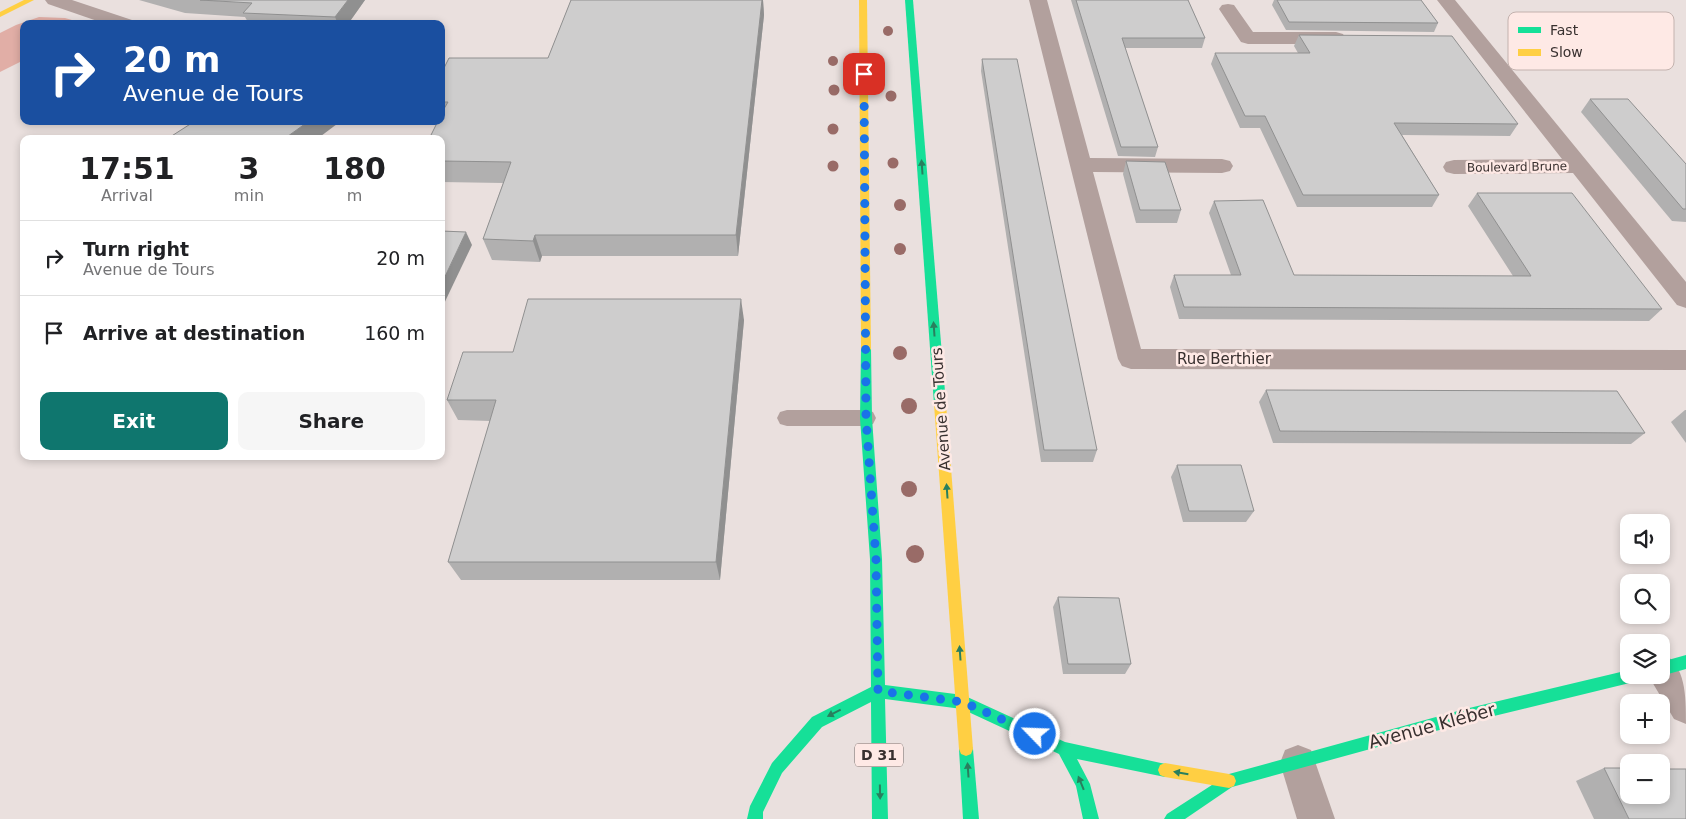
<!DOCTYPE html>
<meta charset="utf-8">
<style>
:root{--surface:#fff;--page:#f6f6f6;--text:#202124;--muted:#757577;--line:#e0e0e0;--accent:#0f766e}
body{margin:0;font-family:"DejaVu Sans",sans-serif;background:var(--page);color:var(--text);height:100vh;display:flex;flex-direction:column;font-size:19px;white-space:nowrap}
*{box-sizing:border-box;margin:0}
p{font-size:16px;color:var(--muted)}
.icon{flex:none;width:28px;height:28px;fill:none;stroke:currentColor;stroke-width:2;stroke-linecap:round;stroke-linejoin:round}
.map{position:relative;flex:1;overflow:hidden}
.details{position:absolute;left:20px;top:135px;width:425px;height:325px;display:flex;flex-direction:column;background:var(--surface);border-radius:10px;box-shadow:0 2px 8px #0003}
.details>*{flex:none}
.banner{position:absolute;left:20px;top:20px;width:425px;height:105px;border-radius:10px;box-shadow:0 2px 8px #0003;background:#1a4fa0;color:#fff;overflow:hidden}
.buttons{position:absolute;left:1620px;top:514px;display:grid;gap:10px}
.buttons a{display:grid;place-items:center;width:50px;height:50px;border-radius:10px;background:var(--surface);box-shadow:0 2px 8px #0003;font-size:25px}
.pin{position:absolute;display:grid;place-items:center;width:42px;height:42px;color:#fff;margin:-21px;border-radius:10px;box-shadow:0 2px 8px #0006}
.me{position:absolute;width:55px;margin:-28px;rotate:294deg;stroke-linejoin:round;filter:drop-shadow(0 0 4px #0008)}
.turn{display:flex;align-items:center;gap:18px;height:105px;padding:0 20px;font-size:22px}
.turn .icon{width:65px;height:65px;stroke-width:2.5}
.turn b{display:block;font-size:35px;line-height:42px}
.eta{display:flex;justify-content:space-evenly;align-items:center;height:85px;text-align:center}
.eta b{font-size:30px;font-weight:800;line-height:35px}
.action{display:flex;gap:10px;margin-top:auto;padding:10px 20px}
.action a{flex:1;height:58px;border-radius:10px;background:var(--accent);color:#fff;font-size:20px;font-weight:800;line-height:58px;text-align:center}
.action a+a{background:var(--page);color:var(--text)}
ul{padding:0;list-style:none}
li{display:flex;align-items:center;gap:15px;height:75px;padding:0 20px;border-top:1px solid var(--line)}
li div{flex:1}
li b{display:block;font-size:19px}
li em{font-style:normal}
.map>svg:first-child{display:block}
.forest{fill:#e1aea6}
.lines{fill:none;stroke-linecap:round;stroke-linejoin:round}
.lane{fill:#b2a09d;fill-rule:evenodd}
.street{fill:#b2a09d;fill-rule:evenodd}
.fast{fill:#16e098;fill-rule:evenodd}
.slow{fill:#ffcf43;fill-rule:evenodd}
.tree{fill:#996b67}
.wall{fill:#b1b0b0}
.shaded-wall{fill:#909090}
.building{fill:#cecdcd;stroke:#909090}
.oneway{fill:#297f5e}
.route{stroke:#1a73e8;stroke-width:9;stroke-dasharray:0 16.2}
.labels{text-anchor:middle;stroke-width:5;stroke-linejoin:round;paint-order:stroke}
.far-street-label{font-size:12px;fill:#38302f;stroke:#fee9e5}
.shield{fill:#fee9e5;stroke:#736866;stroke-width:1}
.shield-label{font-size:14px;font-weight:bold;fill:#38302f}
.street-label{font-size:15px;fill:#38302f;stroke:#fee9e5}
.near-street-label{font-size:18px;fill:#38302f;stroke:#fee9e5}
.key{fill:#fee9e5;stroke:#c3b2ae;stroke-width:1}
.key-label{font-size:14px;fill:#38302f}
</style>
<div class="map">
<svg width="1686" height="819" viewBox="0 0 1686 819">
<rect width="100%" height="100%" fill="#eae0de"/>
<polygon class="forest" points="39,17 65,18 86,24 24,24 24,60 0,72 0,33 16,25"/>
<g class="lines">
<polygon class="lane" points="787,410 866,410 873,412 876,418 873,424 866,426 787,426 780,424 777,418 780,412"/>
<g class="street">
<polygon points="45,0 72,0 132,20 134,24 106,24 48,4"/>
<polygon points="1029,0 1047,0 1090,158 1222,159 1230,161 1233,166 1230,171 1222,173 1093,172 1141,349 1686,350 1686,370 1131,369 1122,366 1118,359"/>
<polygon points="1437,0 1455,0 1686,282 1686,308 1677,305 1573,173 1454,174 1446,172 1443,167 1446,162 1454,160 1562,159"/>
<polygon points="1228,4 1234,5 1253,32 1336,32 1343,34 1345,38 1343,42 1336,44 1248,44 1241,42 1219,9 1222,5"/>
<path d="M1662 653C1686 665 1686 696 1686 724L1674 719 1648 675H1661Z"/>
<polygon points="1298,745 1311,750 1335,819 1297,819 1280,763 1285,750"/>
</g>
<g class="fast">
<polygon points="905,0 913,0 946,404 944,407 936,407 934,404"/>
<polygon points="866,345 871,349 872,418 882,559 885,685 963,695 1065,742 1170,765 1172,770 1170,775 1165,777 1077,759 1090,784 1099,819 1083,819 1076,786 1059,754 962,709 885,699 888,819 872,819 871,702 822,727 782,773 763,812 763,819 747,819 750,806 772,763 812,717 871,687 870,559 860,418 861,349"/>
<polygon points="1686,655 1686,669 1661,676 1659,675 1661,675 1661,662"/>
<polygon points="1629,670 1629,675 1644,675 1642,680 1465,723 1232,787 1185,819 1164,819 1167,814 1229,774 1465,709"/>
<polygon points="966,742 971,744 973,749 979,819 963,819 959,749 961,744"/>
</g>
<g class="slow">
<polygon points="24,0 34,0 0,17 0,12"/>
<polygon points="859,0 867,0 871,349 866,353 861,349"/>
<polygon points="940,400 944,401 946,404 973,749 971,754 966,756 961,754 959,749 934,404 936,401"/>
<polygon points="1165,763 1229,774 1234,776 1236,781 1234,786 1229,788 1165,777 1160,775 1158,770 1160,765"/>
</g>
</g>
<g class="tree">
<circle cx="888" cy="31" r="5"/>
<circle cx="833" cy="61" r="5"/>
<circle cx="834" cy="90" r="5.5"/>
<circle cx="891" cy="96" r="5.5"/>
<circle cx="833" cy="129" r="5.5"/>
<circle cx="893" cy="163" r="5.5"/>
<circle cx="833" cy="166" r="5.5"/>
<circle cx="900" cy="205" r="6"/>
<circle cx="900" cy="249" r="6"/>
<circle cx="900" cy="353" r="7"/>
<circle cx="909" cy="406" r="8"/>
<circle cx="909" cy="489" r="8"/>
<circle cx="915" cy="554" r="9"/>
</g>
<g class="wall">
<polygon points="139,0 365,0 348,24 249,24 245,17 185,13"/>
<polygon points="571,0 763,0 764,15 738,256 542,256 540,262 492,260 483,239 503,183 441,182 441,139 437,123 436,121 441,121 441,74 548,58"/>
<polygon points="1071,0 1188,0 1205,38 1202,48 1125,48 1158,147 1155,157 1118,156"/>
<polygon points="1274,0 1421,0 1438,23 1434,32 1286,30 1272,5"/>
<polygon points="1299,35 1518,124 1510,136 1402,135 1439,195 1432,207 1297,207 1260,128 1240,128 1211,64 1215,53 1298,53 1294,46"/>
<polygon points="982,59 1097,450 1093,462 1041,462 981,71"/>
<polygon points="1590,99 1686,164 1686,222 1672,221 1581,112"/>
<polygon points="1126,161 1181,210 1177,223 1136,223 1123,174"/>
<polygon points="1477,193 1662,309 1649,321 1179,319 1170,287 1174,275 1231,275 1209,213 1214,201 1294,275 1513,276 1468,206"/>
<polygon points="744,320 720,580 461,580 448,562 490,421 458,420 447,400 513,352"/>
<polygon points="1266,390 1645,433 1631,444 1273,443 1259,402"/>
<polygon points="1685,410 1686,410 1686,443 1671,422"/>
<polygon points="1177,465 1254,511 1246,522 1183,522 1171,477"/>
<polygon points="1058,597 1131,664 1125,674 1063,674 1053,607"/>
<polygon points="1604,768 1686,819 1594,819 1576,781"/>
</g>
<g class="shaded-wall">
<polygon points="348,0 365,0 348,24 338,24 335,17"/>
<polygon points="762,0 763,0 764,15 738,256 736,235"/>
<polygon points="309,121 335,121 337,124 317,139 284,139"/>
<polygon points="466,232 472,245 441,310 441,285"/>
<polygon points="535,235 542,256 540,262 533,241"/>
<polygon points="741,299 744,320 720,580 716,562"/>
</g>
<g class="building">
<polygon points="200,0 348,0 335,17 243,13 252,3"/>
<polygon points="571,0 762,0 736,235 535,235 533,241 483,239 511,162 441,161 441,139 429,139 438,121 441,121 441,114 448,102 441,102 441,74 449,58 548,58"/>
<polygon points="1076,0 1188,0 1205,38 1122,38 1158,147 1121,147"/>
<polygon points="1277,0 1421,0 1438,23 1289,22"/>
<polygon points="1299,35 1452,36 1518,124 1394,123 1439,195 1303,195 1265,116 1245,116 1215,53 1310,53"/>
<polygon points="982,59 1017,59 1097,450 1044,450"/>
<polygon points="1590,99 1628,99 1686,164 1686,209 1683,209"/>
<polygon points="195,121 309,121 284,139 167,139"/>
<polygon points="1126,161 1165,162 1181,210 1140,210"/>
<polygon points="1477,193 1572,193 1662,309 1184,307 1174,275 1241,275 1214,201 1263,200 1294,275 1531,276"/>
<polygon points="441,231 466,232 441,285"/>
<polygon points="528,299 741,299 716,562 448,562 496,400 447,400 463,352 513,352"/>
<polygon points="1266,390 1617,391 1645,433 1280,431"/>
<polygon points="1177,465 1241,465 1254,511 1189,511"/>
<polygon points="1058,597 1119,598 1131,664 1068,664"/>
<polygon points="1604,768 1629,768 1629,795 1661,795 1661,769 1686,769 1686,819 1629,819"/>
</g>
<defs><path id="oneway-solid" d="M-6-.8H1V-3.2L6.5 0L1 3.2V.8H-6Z" transform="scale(1.25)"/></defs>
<g class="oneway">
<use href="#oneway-solid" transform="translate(922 167) rotate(-94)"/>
<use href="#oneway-solid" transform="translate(934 329) rotate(-94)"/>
<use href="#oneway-solid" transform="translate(947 491) rotate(-94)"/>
<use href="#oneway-solid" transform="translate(960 653) rotate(-94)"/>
<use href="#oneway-solid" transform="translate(834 713) rotate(153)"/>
<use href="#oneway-solid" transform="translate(968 770) rotate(-94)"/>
<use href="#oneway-solid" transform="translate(1181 773) rotate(-170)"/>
<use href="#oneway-solid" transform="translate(1081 783) rotate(-112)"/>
<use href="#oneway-solid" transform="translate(880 792) rotate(89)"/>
</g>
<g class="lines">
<polyline class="route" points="864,74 866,418 876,559 878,691 963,702 1035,734"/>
</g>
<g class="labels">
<g class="far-street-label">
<text transform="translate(1517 167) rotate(-1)" y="4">Boulevard Brune</text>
</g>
<rect class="shield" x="855" y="743.5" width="48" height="23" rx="4"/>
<g class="shield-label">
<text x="879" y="760">D 31</text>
</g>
<g class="street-label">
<text x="1224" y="364">Rue Berthier</text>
<text transform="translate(941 409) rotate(-94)" y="5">Avenue de Tours</text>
</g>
<g class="near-street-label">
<text transform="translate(1432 726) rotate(-15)" y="6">Avenue Kléber</text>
</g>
</g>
<rect x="1508" y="12" width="166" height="58" rx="8" class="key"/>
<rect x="1518" y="27" width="23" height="6" fill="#16e098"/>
<rect x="1518" y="49" width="23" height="7" fill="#ffcf43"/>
<g class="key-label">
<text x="1550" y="35">Fast</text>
<text x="1550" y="57">Slow</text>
</g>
</svg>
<div class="buttons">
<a><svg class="icon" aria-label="sound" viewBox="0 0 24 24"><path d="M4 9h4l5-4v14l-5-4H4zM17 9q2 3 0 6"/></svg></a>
<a><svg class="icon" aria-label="search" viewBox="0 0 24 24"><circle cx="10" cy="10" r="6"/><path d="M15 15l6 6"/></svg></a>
<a><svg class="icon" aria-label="layers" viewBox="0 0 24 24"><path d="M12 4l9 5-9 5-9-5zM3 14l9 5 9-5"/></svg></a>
<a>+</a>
<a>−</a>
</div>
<div class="pin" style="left:864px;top:74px;background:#d93025"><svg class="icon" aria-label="arrive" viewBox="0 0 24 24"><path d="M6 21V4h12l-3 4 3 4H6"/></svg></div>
<svg class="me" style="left:1035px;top:734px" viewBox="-20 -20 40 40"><circle r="17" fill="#1a73e8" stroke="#fff" stroke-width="3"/><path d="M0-11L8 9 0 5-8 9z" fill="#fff"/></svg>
<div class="banner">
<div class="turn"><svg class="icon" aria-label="right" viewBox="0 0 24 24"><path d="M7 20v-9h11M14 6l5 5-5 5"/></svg><div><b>20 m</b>Avenue de Tours</div></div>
</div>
<section class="details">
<div class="eta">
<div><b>17:51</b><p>Arrival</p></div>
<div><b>3</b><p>min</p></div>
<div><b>180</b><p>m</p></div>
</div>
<ul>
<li><svg class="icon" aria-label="right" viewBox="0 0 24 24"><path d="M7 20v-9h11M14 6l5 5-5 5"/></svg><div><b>Turn right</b><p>Avenue de Tours</p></div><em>20 m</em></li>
<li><svg class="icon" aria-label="arrive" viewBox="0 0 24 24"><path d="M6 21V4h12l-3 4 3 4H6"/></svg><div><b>Arrive at destination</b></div><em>160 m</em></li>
</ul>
<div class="action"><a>Exit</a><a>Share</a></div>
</section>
</div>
